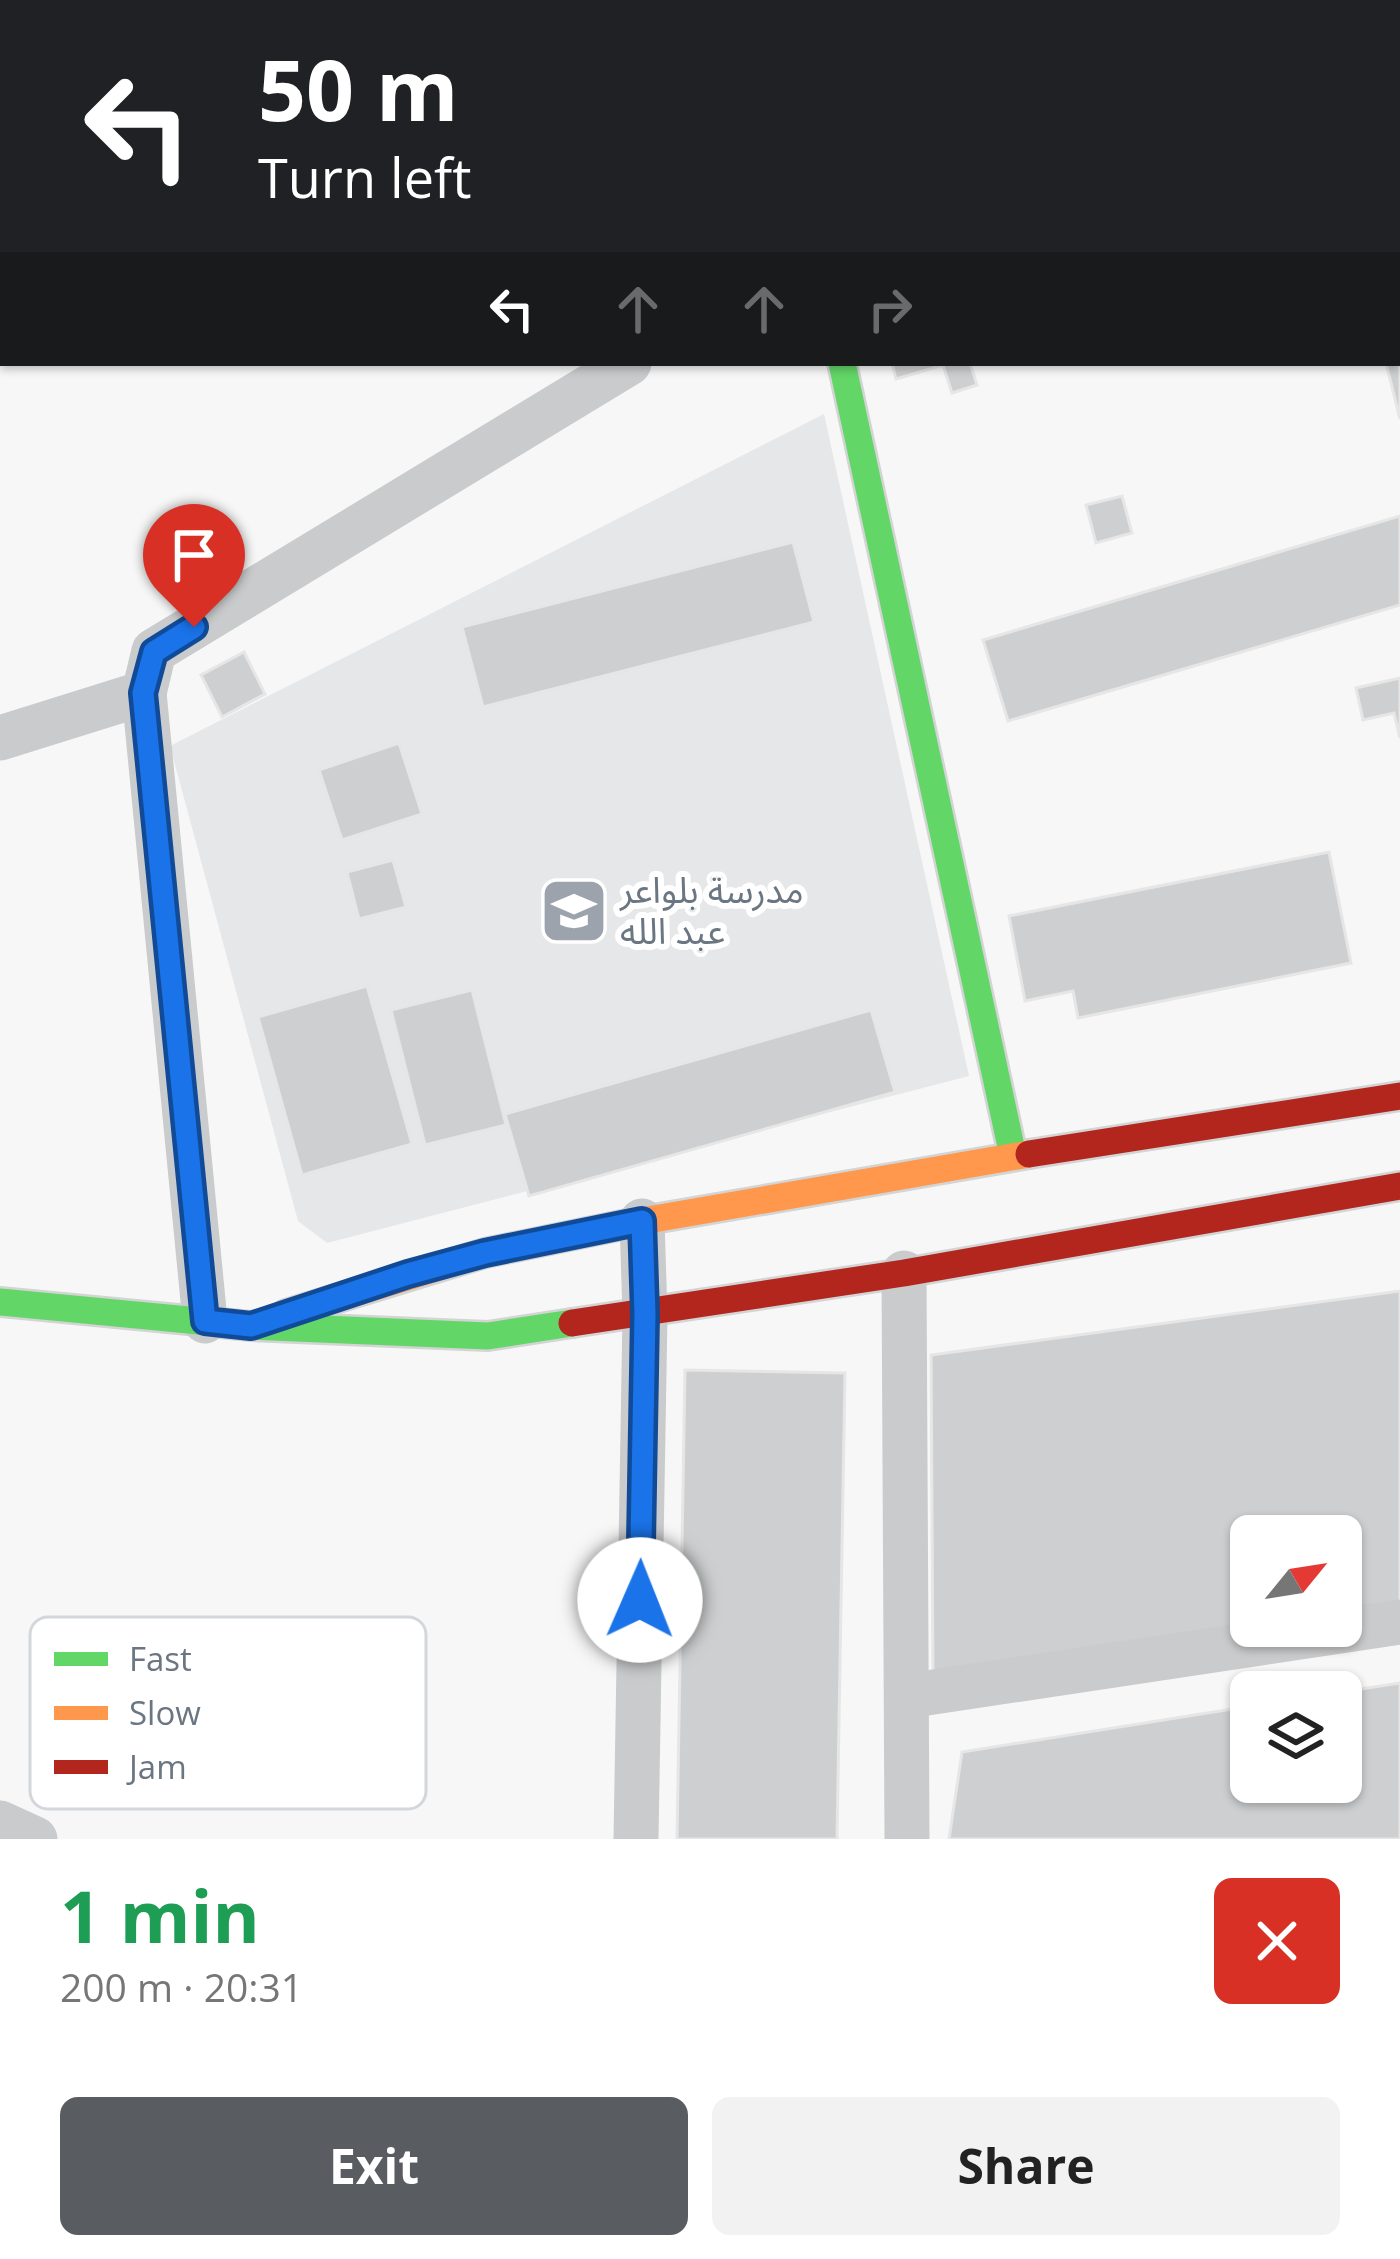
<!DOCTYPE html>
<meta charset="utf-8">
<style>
:root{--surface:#fff;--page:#f2f2f2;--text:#222;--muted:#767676;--accent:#595c60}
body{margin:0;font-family:"Open Sans","Noto Sans Arabic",sans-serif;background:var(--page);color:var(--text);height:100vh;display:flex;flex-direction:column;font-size:45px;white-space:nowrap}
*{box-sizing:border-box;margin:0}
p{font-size:39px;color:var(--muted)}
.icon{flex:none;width:66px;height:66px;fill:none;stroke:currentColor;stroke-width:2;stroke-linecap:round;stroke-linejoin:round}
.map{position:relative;height:1839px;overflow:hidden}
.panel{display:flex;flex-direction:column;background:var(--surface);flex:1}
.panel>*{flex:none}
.guide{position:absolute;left:0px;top:0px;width:1401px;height:366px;box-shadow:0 3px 9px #0004;background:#202124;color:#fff;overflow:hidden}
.needle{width:78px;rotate:60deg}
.fabs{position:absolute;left:1230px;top:1515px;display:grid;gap:24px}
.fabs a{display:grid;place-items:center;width:132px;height:132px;border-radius:18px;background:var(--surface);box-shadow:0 3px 9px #0004;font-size:60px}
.pin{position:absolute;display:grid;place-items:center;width:102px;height:102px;color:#fff;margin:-123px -51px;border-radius:50% 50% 50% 0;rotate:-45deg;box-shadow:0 0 12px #0007}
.pin .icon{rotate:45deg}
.me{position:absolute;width:132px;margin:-66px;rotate:1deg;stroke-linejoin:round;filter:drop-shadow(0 0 9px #0008)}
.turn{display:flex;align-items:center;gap:42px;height:252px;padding:0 60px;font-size:54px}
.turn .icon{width:156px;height:156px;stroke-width:2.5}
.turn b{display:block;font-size:84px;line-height:102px}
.lanes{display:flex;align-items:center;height:114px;padding:0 60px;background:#0003;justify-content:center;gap:60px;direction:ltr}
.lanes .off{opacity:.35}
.round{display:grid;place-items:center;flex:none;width:126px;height:126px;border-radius:18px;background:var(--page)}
.overview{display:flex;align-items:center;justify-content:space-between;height:204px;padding:0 60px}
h1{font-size:72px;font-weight:700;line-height:90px;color:#1e9e55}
.action{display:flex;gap:24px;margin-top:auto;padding:24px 60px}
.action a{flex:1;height:138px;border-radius:18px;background:var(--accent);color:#fff;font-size:48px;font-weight:700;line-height:138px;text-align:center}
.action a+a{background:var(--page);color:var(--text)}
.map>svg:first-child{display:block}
.built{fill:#e6e7e8}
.building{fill:#cecfd0;stroke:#e6e6e6;stroke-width:3}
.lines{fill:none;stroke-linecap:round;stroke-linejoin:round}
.fast-casing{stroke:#d3d4d4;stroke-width:32}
.slow-casing{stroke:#d3d4d4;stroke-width:32}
.jam-casing{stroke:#d3d4d4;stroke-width:32}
.street{stroke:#cacbcc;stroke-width:45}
.fast{stroke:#63d668;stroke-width:27}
.slow{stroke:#ff974d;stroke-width:27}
.jam{stroke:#b3261e;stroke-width:27}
.route-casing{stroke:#114b97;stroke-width:30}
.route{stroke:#1a73e8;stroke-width:21}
.labels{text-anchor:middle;stroke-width:12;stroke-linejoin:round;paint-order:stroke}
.poi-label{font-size:36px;fill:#6b7683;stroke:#fff;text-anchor:start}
.key{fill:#fff;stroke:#d3d6da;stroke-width:3}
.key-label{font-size:33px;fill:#6b7683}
</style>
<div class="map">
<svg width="1400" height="1839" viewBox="0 0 1400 1839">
<rect width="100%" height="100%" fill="#f7f7f7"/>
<polygon class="built" points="824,414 969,1076 327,1243 298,1221 170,746"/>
<g class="building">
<polygon points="1398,48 1400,56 1400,419 1386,363 1398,363"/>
<polygon points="892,363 970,363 977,385 952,393 943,365 896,379"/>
<polygon points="1122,496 1132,533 1096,543 1086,505"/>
<polygon points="1400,516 1400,605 1008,721 983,640"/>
<polygon points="793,542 814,622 483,707 462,627"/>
<polygon points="244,652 265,694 222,717 201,675"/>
<polygon points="1400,678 1400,738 1394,713 1363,720 1356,688"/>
<polygon points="399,743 422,814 342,840 319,770"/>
<polygon points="1329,852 1351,963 1078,1018 1073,991 1025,1001 1009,916"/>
<polygon points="393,860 406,907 359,919 347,872"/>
<polygon points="367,986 412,1144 302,1175 258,1017"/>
<polygon points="472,990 506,1125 425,1145 391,1010"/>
<polygon points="871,1010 895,1092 529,1196 505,1114"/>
<polygon points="1400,1291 1400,1607 1341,1615 1341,1536 1251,1536 1251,1626 933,1676 931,1355"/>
<polygon points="685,1370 845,1373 837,1839 677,1839"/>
<polygon points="1400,1683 1400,1839 949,1839 962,1752 1251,1706 1251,1782 1341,1782 1341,1692"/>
</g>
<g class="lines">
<defs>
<g id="fast">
<polyline points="842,363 1013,1156"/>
<polyline points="0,1302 251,1326 488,1336 572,1323"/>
</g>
<polyline id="slow" points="286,1314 485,1253 642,1221 1029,1154"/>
<g id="jam">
<polyline points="1029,1154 1400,1096"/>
<polyline points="572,1323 904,1273 1400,1186"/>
</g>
</defs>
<use href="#fast" class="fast-casing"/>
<use href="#slow" class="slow-casing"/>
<use href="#jam" class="jam-casing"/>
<g class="street">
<polyline points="1252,3 1258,0"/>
<polyline points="144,693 154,651 629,363"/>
<polyline points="0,738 144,693 205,1321"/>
<polyline points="904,1273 907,1839"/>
<polyline points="907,1696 1400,1622"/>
<polyline points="0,1823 35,1839"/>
<polyline points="636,1839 645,1314 642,1221"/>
</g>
<use href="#fast" class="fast"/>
<use href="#slow" class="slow"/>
<use href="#jam" class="jam"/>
</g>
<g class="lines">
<defs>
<polyline id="route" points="194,627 154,652 143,693 205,1321 251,1326 408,1274 485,1253 642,1221 645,1314 640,1600"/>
</defs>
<use href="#route" class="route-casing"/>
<use href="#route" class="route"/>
</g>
<defs>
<symbol id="school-square" viewBox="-11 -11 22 22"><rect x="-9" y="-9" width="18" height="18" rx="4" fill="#9ca3ac" stroke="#fff"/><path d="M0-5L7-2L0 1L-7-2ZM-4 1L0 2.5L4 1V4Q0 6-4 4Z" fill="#fff"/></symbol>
</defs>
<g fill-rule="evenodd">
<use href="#school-square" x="536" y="873" width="76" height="76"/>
</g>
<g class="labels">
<g class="poi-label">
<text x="620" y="903">مدرسة بلواعر<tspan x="620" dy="41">عبد الله</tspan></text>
</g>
</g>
<rect x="30" y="1617" width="396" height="192" rx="18" class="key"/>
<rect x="54" y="1652" width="54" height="14" fill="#63d668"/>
<rect x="54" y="1706" width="54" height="14" fill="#ff974d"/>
<rect x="54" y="1760" width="54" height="14" fill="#b3261e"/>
<g class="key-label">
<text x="129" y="1671">Fast</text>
<text x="129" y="1725">Slow</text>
<text x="129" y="1779">Jam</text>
</g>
</svg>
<div class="fabs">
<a><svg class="needle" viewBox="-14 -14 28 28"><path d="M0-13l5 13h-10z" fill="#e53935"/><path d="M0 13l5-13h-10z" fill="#767676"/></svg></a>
<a><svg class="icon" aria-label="layers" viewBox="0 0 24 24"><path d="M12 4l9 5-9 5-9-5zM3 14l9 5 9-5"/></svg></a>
</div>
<div class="pin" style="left:194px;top:627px;background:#d93025"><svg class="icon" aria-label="arrive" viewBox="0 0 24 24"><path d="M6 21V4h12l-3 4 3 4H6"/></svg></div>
<svg class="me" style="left:640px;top:1600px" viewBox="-20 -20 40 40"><circle r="19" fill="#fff"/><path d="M0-13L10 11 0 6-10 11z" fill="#1a73e8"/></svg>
<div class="guide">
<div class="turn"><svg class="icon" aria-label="left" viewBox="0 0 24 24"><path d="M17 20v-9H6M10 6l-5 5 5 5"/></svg><div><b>50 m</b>Turn left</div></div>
<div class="lanes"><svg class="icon" aria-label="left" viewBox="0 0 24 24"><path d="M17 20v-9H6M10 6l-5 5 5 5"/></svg><svg class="icon off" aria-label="ahead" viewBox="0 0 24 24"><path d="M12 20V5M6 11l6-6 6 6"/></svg><svg class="icon off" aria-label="ahead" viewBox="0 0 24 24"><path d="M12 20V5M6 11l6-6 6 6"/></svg><svg class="icon off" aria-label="right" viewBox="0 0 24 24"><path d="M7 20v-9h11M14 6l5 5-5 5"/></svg></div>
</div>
</div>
<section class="panel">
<div class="overview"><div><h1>1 min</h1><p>200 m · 20:31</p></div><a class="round" style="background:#d93025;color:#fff"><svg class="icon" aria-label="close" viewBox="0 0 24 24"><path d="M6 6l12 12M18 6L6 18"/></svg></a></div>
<div class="action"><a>Exit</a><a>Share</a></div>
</section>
